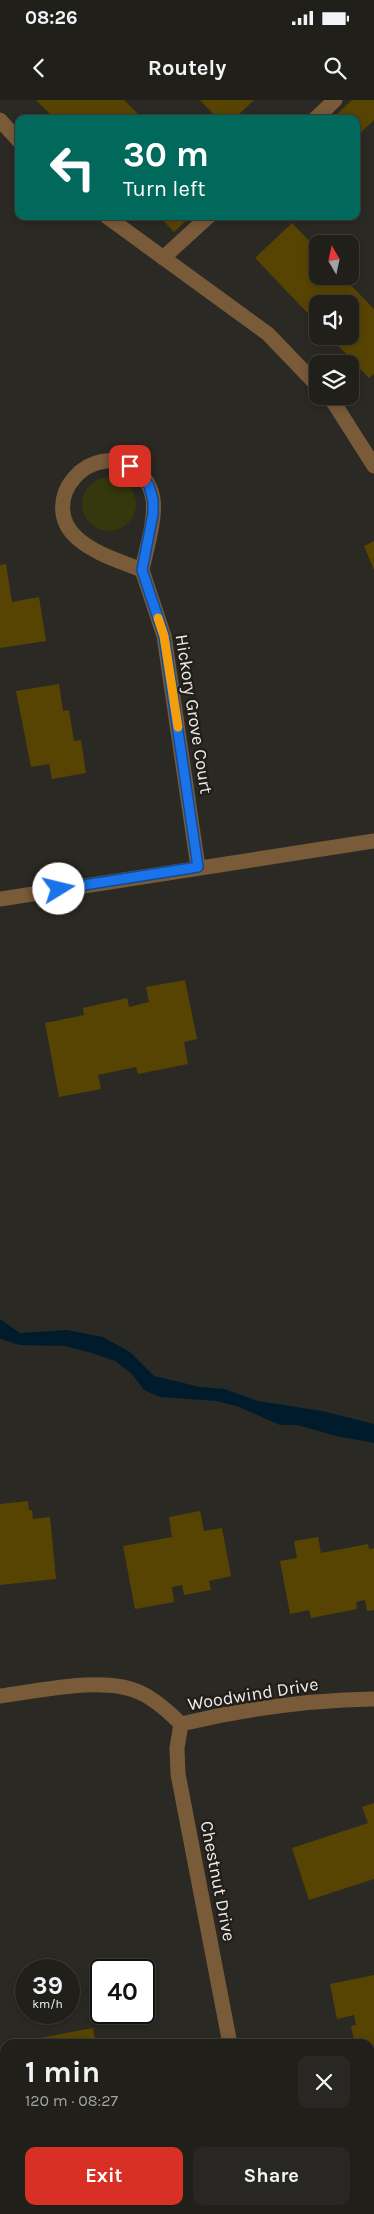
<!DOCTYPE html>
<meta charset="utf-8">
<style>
:root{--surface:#201f1a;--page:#282723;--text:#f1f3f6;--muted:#a2a2a2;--line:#3d3d39;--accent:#d93025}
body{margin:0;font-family:Karla,sans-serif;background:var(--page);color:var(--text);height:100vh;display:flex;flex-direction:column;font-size:19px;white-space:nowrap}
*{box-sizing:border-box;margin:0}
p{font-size:16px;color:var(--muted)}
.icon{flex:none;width:28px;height:28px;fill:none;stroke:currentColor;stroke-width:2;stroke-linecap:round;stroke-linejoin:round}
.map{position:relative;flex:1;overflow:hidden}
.sheet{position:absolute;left:0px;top:1939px;width:375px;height:176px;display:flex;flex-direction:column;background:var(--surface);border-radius:15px 15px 0 0;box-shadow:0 2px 8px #0003,0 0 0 1px var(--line)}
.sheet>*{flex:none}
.hud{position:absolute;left:15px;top:15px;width:345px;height:105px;border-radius:10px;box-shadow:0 2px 8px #0003,0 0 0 1px var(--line);background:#00695c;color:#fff;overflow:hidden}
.needle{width:32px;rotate:351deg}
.tools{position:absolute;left:309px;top:135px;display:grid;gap:10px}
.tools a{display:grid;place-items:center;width:50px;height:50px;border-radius:10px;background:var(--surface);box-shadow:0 2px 8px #0003,0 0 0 1px var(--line);font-size:25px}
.speed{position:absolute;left:15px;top:1859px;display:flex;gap:10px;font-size:25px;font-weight:700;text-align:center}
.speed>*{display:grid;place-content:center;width:65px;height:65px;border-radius:50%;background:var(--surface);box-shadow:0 2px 8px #0003,0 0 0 1px var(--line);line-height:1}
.speed small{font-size:12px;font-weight:400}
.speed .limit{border:2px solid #111;border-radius:8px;background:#fff;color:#111}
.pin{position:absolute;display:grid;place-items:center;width:42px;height:42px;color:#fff;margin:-21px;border-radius:10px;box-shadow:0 2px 8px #0006}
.me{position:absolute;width:55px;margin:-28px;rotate:81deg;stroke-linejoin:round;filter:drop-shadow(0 0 4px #0008)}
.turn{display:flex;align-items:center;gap:18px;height:105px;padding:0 25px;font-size:22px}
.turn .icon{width:65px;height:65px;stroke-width:2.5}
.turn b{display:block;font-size:35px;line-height:42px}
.round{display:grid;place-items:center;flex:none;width:52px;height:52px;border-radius:10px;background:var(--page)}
.summary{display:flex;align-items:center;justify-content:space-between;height:85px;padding:0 25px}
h1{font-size:30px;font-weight:700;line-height:38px}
.action{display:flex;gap:10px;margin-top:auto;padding:10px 25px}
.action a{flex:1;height:58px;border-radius:10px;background:var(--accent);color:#fff;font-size:20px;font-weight:700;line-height:58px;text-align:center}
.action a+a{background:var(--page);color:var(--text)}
.status{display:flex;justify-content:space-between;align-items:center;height:35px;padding:0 25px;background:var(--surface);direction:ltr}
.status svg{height:14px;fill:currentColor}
header{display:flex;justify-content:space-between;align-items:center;height:65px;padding:0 25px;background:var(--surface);font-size:22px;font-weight:700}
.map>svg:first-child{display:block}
.green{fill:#33380d}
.water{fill:#001c2c}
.building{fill:#584402}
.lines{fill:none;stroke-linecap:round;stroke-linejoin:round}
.minor{stroke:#795a39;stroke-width:15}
.route-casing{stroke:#114b97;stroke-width:12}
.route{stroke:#1a73e8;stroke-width:9}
.slow{stroke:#f59e0b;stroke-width:9}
.labels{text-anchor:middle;stroke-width:5;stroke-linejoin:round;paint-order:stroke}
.street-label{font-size:18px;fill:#eeede9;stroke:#221f1a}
</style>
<div class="status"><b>08:26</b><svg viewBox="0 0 49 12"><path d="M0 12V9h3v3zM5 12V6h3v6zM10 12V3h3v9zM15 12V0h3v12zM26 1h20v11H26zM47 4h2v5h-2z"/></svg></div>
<header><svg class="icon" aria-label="back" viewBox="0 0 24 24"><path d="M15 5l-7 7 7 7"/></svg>Routely<svg class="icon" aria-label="search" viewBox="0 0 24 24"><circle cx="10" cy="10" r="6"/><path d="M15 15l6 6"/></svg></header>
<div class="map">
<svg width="374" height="2114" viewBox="0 0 374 2114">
<rect width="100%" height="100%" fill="#2b2923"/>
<circle class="green" cx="109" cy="404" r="27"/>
<polygon class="water" points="0,1219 20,1233 67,1230 103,1237 130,1252 154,1276 200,1287 224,1289 258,1301 322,1311 374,1324 374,1343 336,1336 297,1325 280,1325 239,1307 217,1301 160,1297 144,1290 132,1274 115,1261 92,1253 65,1246 20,1245 0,1239"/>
<g class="building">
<polygon points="36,0 124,0 138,14 133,19 55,19"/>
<polygon points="200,0 254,0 234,19 218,19"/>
<polygon points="352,0 374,0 374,20 356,37 356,19 332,19"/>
<polygon points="159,116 191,116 174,132"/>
<polygon points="292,123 318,150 318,176 342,176 374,209 374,274 369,278 329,236 350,236 350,204 318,204 318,224 255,158"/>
<polygon points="374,441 374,470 364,446"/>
<polygon points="6,464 12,502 39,497 46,541 0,548 0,465"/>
<polygon points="59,584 63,611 69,610 74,641 81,640 86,673 52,679 49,664 31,667 16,591"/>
<polygon points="185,880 197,939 184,942 188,964 138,974 136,967 98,975 101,989 59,997 45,923 84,915 83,908 127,898 129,907 149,902 146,887"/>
<polygon points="28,1401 29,1410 32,1410 33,1419 50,1417 56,1479 0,1485 0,1404"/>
<polygon points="200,1411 204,1431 222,1428 231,1476 209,1481 211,1490 184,1495 182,1485 172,1487 174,1502 135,1509 123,1446 172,1437 169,1417"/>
<polygon points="318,1437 321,1453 368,1444 369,1449 374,1448 374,1510 367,1511 365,1500 356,1502 357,1509 311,1518 309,1510 290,1514 280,1461 297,1458 294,1441"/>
<polygon points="374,1703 374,1779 309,1800 292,1748 368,1723 362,1707"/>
<polygon points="374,1875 374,1990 370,1991 370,1944 355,1944 351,1926 356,1925 354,1915 337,1919 330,1884"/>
<polygon points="93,1928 96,1944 25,1944 24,1941"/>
<polygon points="5,1998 5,2065 0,2066 0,1999"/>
</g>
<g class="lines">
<g class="minor">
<polyline points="315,19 335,0"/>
<polyline points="0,20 19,41"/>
<polyline points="106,116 268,234 318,286"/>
<polyline points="163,158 209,116"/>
<polyline points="328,296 334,303 374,366"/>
<path d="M142 470C146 450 156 419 153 399 151 387 145 377 136 370 91 337 36 401 77 438 95 454 120 461 142 470L164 536 198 767"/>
<polyline points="0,799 374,741"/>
<path d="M0 1596C39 1591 106 1575 141 1593 156 1600 169 1612 181 1624"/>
<polyline points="181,1624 177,1648 178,1674 230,1944"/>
<path d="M181 1624C244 1609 309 1600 374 1599"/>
<polyline points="262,2110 263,2114"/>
</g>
</g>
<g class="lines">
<defs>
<polyline id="route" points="59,789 198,767 164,536 142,470 153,414 153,400 149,386 141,374 130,366"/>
</defs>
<use href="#route" class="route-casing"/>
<use href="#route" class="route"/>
<polyline class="slow" points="158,518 164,536 178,627"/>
</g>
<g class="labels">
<g class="street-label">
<text transform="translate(194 614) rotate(81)" y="6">Hickory Grove Court</text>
<text transform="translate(253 1594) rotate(-9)" y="6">Woodwind Drive</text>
<text transform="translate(218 1781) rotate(79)" y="6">Chestnut Drive</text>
</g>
</g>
</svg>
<div class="tools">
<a><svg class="needle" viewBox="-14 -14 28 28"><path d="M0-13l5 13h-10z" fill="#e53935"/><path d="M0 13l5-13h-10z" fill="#a2a2a2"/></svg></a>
<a><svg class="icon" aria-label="sound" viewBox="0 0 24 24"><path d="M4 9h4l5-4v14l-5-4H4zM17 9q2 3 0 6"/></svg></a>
<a><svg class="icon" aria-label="layers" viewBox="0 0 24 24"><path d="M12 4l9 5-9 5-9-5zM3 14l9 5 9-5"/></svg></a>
</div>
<div class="speed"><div>39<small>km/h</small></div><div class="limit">40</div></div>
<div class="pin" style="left:130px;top:366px;background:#d93025"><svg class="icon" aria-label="arrive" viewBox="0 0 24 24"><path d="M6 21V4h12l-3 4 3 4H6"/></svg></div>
<svg class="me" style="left:59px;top:789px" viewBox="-20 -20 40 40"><circle r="19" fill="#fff"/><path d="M0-13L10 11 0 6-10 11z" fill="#1a73e8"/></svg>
<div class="hud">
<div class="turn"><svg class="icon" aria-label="left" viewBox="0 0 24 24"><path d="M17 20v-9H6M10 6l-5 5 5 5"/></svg><div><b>30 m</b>Turn left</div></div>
</div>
<section class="sheet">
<div class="summary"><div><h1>1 min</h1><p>120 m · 08:27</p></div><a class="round"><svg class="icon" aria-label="close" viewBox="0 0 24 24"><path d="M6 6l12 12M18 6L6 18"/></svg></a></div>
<div class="action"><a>Exit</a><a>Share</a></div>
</section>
</div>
